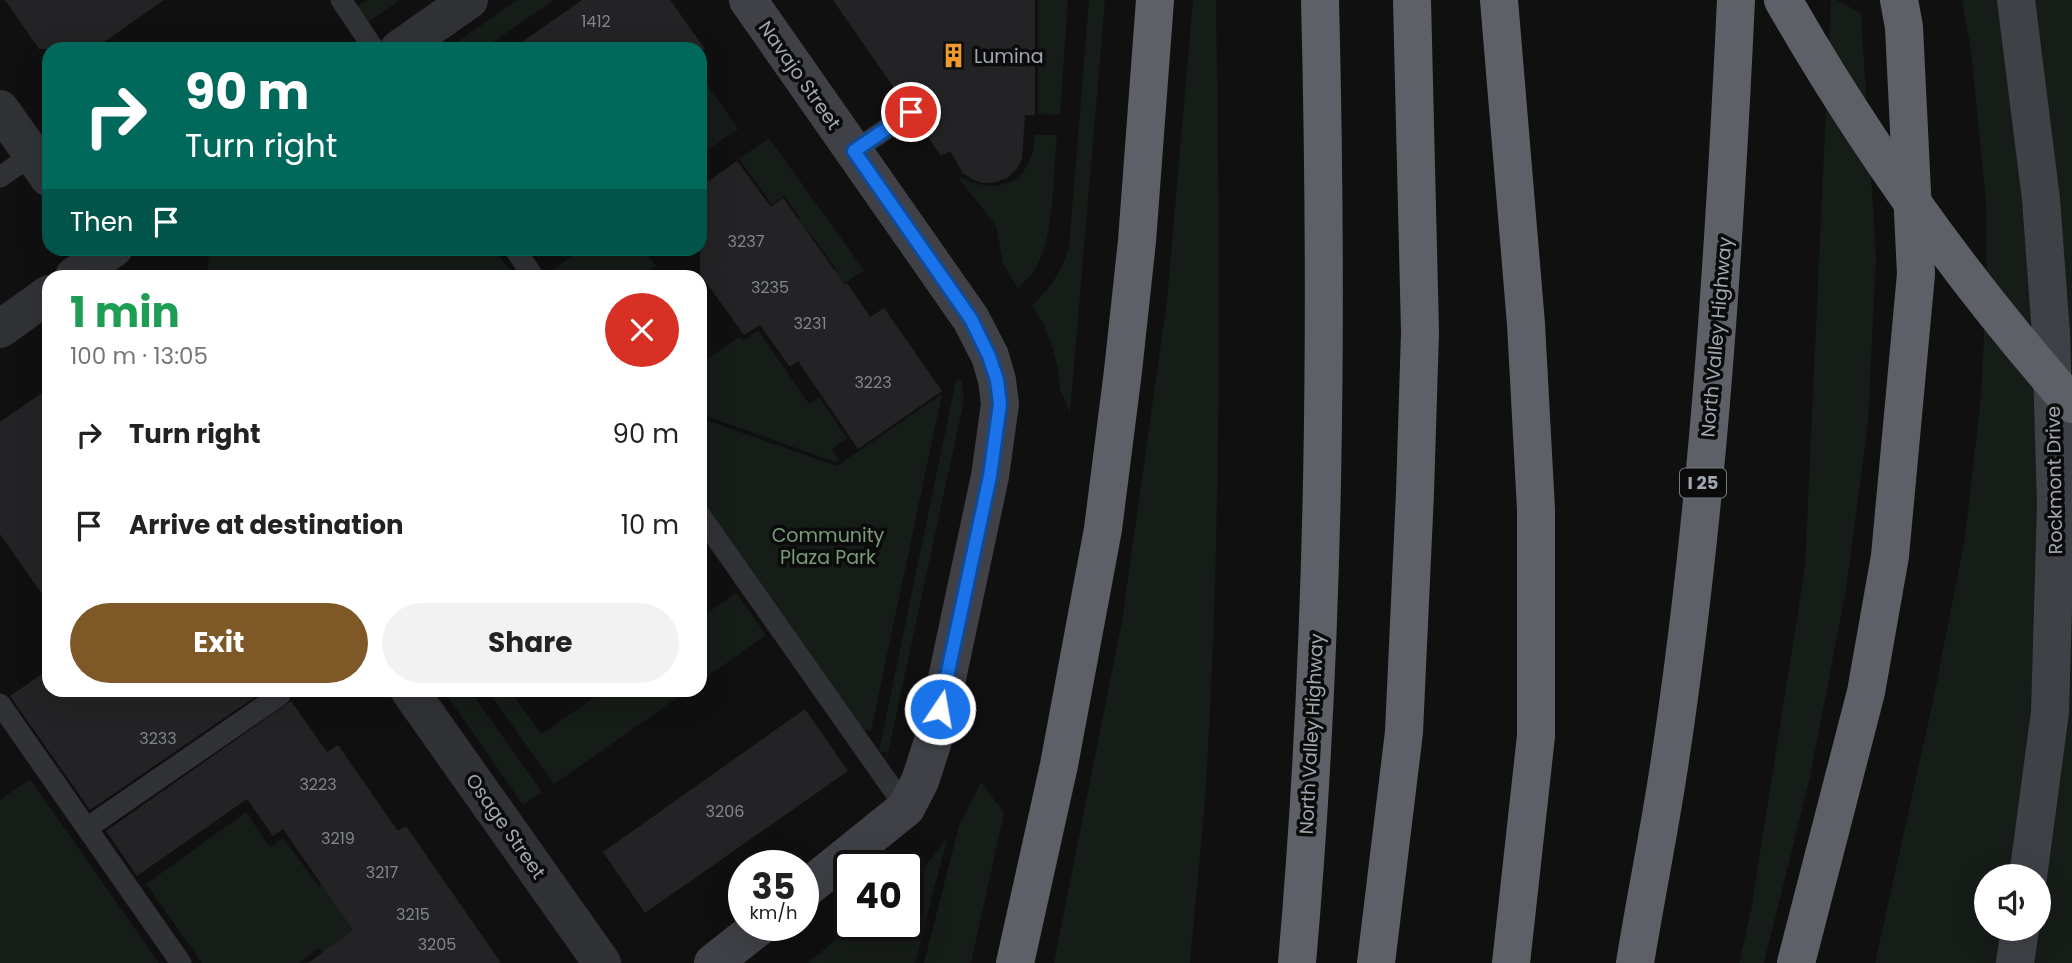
<!DOCTYPE html>
<meta charset="utf-8">
<style>
:root{--surface:#fff;--page:#f2f2f2;--text:#222;--muted:#767676;--accent:#7e5826}
body{margin:0;font-family:Poppins,sans-serif;background:var(--page);color:var(--text);height:100vh;display:flex;flex-direction:column;font-size:26px;white-space:nowrap}
*{box-sizing:border-box;margin:0}
p{font-size:23px;color:var(--muted)}
.icon{flex:none;width:38px;height:38px;fill:none;stroke:currentColor;stroke-width:2;stroke-linecap:round;stroke-linejoin:round}
.map{position:relative;flex:1;overflow:hidden}
.side{position:absolute;left:42px;top:270px;width:665px;height:427px;display:flex;flex-direction:column;background:var(--surface);border-radius:21px;box-shadow:0 7px 28px #0002}
.side>*{flex:none}
.hud{position:absolute;left:42px;top:42px;width:665px;height:214px;border-radius:21px;box-shadow:0 7px 28px #0002;background:#00695c;color:#fff;overflow:hidden}
.fabs{position:absolute;left:1974px;top:864px;display:grid;gap:14px}
.fabs a{display:grid;place-items:center;width:77px;height:77px;border-radius:50%;background:var(--surface);box-shadow:0 7px 28px #0002;font-size:35px}
.speed{position:absolute;left:728px;top:850px;display:flex;gap:14px;font-size:35px;font-weight:700;text-align:center}
.speed>*{display:grid;place-content:center;width:91px;height:91px;border-radius:50%;background:var(--surface);box-shadow:0 7px 28px #0002;line-height:1}
.speed small{font-size:18px;font-weight:400}
.speed .limit{border:4px solid #111;border-radius:10px;background:#fff;color:#111}
.pin{position:absolute;display:grid;place-items:center;width:60px;height:60px;color:#fff;margin:-30px;border:4px solid #fff;border-radius:50%;box-shadow:0 2px 7px #0007}
.me{position:absolute;width:77px;margin:-38px;rotate:12deg;stroke-linejoin:round;filter:drop-shadow(0 0 5px #0008)}
.turn{display:flex;align-items:center;gap:24px;height:147px;padding:0 28px;font-size:32px}
.turn .icon{width:91px;height:91px;stroke-width:2.5}
.turn b{display:block;font-size:49px;line-height:60px}
.then{display:flex;align-items:center;height:66px;padding:0 28px;background:#0003;gap:14px;font-size:26px}
.round{display:grid;place-items:center;flex:none;width:74px;height:74px;border-radius:37px;background:var(--page)}
.summary{display:flex;align-items:center;justify-content:space-between;height:119px;padding:0 28px}
h1{font-size:42px;font-weight:700;line-height:52px;color:#1e9e55}
.action{display:flex;gap:14px;margin-top:auto;padding:14px 28px}
.action a{flex:1;height:80px;border-radius:42px;background:var(--accent);color:#fff;font-size:28px;font-weight:700;line-height:80px;text-align:center}
.action a+a{background:var(--page);color:var(--text)}
ul{padding:0;list-style:none}
li{display:flex;align-items:center;gap:21px;height:91px;padding:0 28px}
li div{flex:1}
li b{display:block;font-size:26px}
li em{font-style:normal}
.map>svg:first-child{display:block}
.green{fill:#161c17;fill-rule:evenodd}
.building{fill:#232325}
.lines{fill:none;stroke-linecap:round;stroke-linejoin:round}
.lane{stroke:#313236;stroke-width:21}
.street{stroke:#313236;stroke-width:38}
.secondary{stroke:#3f4146;stroke-width:38}
.highway{stroke:#5d6167;stroke-width:38}
.highway-bridge{stroke:#5d6167;stroke-width:38}
.route-casing{stroke:#114b97;stroke-width:18}
.route{stroke:#1a73e8;stroke-width:12}
.labels{text-anchor:middle;stroke-width:7;stroke-linejoin:round;paint-order:stroke}
.number-label{font-size:16px;fill:#81868e}
.shield{fill:#0b0b0c;stroke:#747980;stroke-width:2}
.shield-label{font-size:18px;font-weight:bold;fill:#a1a8b2}
.poi-label{font-size:19px;fill:#a1a8b2;stroke:#0b0b0c;text-anchor:start}
.street-label{font-size:19px;fill:#a1a8b2;stroke:#0b0b0c}
.park-label{font-size:19px;fill:#799d78;stroke:#0b0b0c}
</style>
<div class="map">
<svg width="2072" height="963" viewBox="0 0 2072 963">
<rect width="100%" height="100%" fill="#101011"/>
<g class="green">
<polygon points="366,0 400,0 367,23 356,7"/>
<polygon points="517,0 554,0 483,49 447,49"/>
<polygon points="1038,0 1068,0 1060,115 1038,114"/>
<path d="M1089 0H1105L1070 413 1060 389 1058 369 1053 349 1044 325 1032 306C1051 286 1061 274 1069 247Z"/>
<path d="M1193 0H1216C1220 261 1222 523 1206 784 1202 843 1195 903 1190 963H1054L1122 621 1167 300Z"/>
<polygon points="1831,0 1836,0 1861,13 1876,256 1868,423 1846,590 1810,777 1764,963 1739,963 1751,910 1805,567"/>
<path d="M1962 0H2072V963H1875L1933 701 1965 537 1981 397 1987 270 1986 203 1971 51ZM1986 877H2039V929H1986Z"/>
<polygon points="700,74 738,129 700,155"/>
<path d="M1035 135H1057C1053 175 1055 234 1036 268 1031 276 1024 282 1018 288L1003 264 996 226 957 176C983 189 1014 193 1029 162 1033 153 1034 144 1035 135Z"/>
<polygon points="769,138 864,270 838,288 828,275 836,269 810,233 800,240 788,227 800,218 784,196 772,205 739,159"/>
<polygon points="205,248 494,249 514,276 206,276 209,260 202,250"/>
<polygon points="582,249 643,249 656,266 641,276 546,276 545,275"/>
<polygon points="758,330 809,404 819,397 847,438 832,449 839,459 836,462 700,414 700,364 739,337 743,341"/>
<polygon points="956,380 961,380 964,400 888,753 879,751"/>
<polygon points="942,394 871,731 860,729 700,532 700,418 837,466"/>
<polygon points="736,593 766,635 700,682 700,618"/>
<polygon points="443,690 467,690 471,692 542,792 523,805"/>
<polygon points="487,690 510,690 541,734 605,690 689,690 554,784"/>
<polygon points="30,779 159,963 0,963 0,800"/>
<polygon points="981,782 1004,813 971,963 924,963 959,826"/>
<polygon points="246,812 270,847 283,838 319,887 325,882 362,932 327,958 319,948 299,963 202,963 146,884"/>
<polygon points="947,839 915,963 807,963 854,926 908,926 908,882 920,873"/>
</g>
<g class="building">
<polygon points="5,0 164,0 94,49 39,49"/>
<polygon points="582,0 670,0 705,49 512,49"/>
<polygon points="833,0 1035,0 1035,115 1025,115 1022,159 1016,170 1007,178 996,182 984,183 973,180 963,173 950,151 941,156 918,123 922,118 924,112 921,104 911,99 903,101"/>
<polygon points="737,161 771,207 783,198 845,285 847,283 870,317 884,308 942,391 858,449 798,361 790,367 760,325 744,335 700,274 700,187"/>
<polygon points="49,388 49,604 0,534 0,422"/>
<polygon points="49,669 49,690 265,690 90,810 10,696"/>
<polygon points="291,701 327,752 338,745 398,831 406,826 501,963 308,963 353,930 283,829 273,836 247,799 137,876 106,831"/>
<polygon points="805,709 848,771 645,913 603,852"/>
</g>
<g class="lines">
<g class="lane">
<polyline points="341,0 374,49"/>
<polyline points="854,151 911,112"/>
<polyline points="0,177 32,155"/>
<polyline points="514,248 533,276"/>
<polyline points="700,515 906,808"/>
<polyline points="0,704 181,963"/>
<polyline points="87,828 280,695"/>
</g>
<g class="street">
<polyline points="399,49 469,0"/>
<polyline points="0,109 49,178"/>
<polyline points="74,276 114,248"/>
<polyline points="0,329 49,294"/>
<polyline points="409,690 602,963"/>
</g>
<g class="secondary">
<polyline points="748,0 971,319 990,356 997,380 1000,404 990,476 935,735 920,781 906,808 803,891"/>
<polyline points="2016,0 2041,199 2051,334 2056,505 2050,712 2028,877"/>
<polyline points="713,963 760,926"/>
<polyline points="2015,963 2020,929"/>
</g>
<g class="highway">
<polyline points="1499,0 1526,324 1536,509 1536,736 1511,963"/>
<polyline points="1015,963 1059,765 1103,529 1123,371 1137,241 1155,0"/>
<path d="M1297 963C1325 643 1328 321 1320 0"/>
<polyline points="1376,963 1404,732 1415,493 1420,332 1412,0"/>
<path d="M1635 963C1646 895 1660 828 1670 760 1708 508 1724 254 1736 0"/>
<polyline points="1796,963 1866,692 1890,556 1916,274 1904,27 1899,0"/>
</g>
<path class="highway-bridge" d="M1783 0C1867 147 1960 277 2072 404"/>
</g>
<g class="lines">
<defs>
<polyline id="route" points="911,112 854,151 971,319 989,356 997,380 1000,404 990,476 940,709"/>
</defs>
<use href="#route" class="route-casing"/>
<use href="#route" class="route"/>
</g>
<defs>
<symbol id="building-bare" viewBox="-9 -9 18 18"><path d="M-4-6H4V6H1V3H-1V6H-4ZM-2.5-4.3h1.7v1.8h-1.7ZM.8-4.3h1.7v1.8H.8ZM-2.5-1h1.7V.8h-1.7ZM.8-1h1.7V.8H.8Z" fill="#ef9a2b" stroke="#0b0b0c" stroke-width="2.5" paint-order="stroke"/></symbol>
</defs>
<g fill-rule="evenodd">
<use href="#building-bare" x="936" y="38" width="35" height="35"/>
</g>
<g class="labels">
<g class="number-label">
<text x="596" y="27">1412</text>
<text x="746" y="247">3237</text>
<text x="770" y="293">3235</text>
<text x="810" y="329">3231</text>
<text x="873" y="388">3223</text>
<text x="158" y="744">3233</text>
<text x="318" y="790">3223</text>
<text x="725" y="817">3206</text>
<text x="338" y="844">3219</text>
<text x="382" y="878">3217</text>
<text x="413" y="920">3215</text>
<text x="437" y="950">3205</text>
</g>
<rect class="shield" x="1680" y="468.5" width="46" height="29" rx="5"/>
<g class="shield-label">
<text x="1703" y="489">I 25</text>
</g>
<g class="poi-label">
<text x="974" y="63">Lumina</text>
</g>
<g class="street-label">
<text transform="translate(800 75) rotate(55)" y="7">Navajo Street</text>
<text transform="translate(1716 337) rotate(-85)" y="7">North Valley Highway</text>
<text transform="translate(2054 480) rotate(-91)" y="7">Rockmont Drive</text>
<text transform="translate(1311 734) rotate(-87)" y="7">North Valley Highway</text>
<text transform="translate(506 826) rotate(55)" y="7">Osage Street</text>
</g>
<g class="park-label">
<text x="828" y="542">Community<tspan x="828" dy="22">Plaza Park</tspan></text>
</g>
</g>
</svg>
<div class="fabs">
<a><svg class="icon" aria-label="sound" viewBox="0 0 24 24"><path d="M4 9h4l5-4v14l-5-4H4zM17 9q2 3 0 6"/></svg></a>
</div>
<div class="speed"><div>35<small>km/h</small></div><div class="limit">40</div></div>
<div class="pin" style="left:911px;top:112px;background:#d93025"><svg class="icon" aria-label="arrive" viewBox="0 0 24 24"><path d="M6 21V4h12l-3 4 3 4H6"/></svg></div>
<svg class="me" style="left:940px;top:709px" viewBox="-20 -20 40 40"><circle r="17" fill="#1a73e8" stroke="#fff" stroke-width="3"/><path d="M0-11L8 9 0 5-8 9z" fill="#fff"/></svg>
<div class="hud">
<div class="turn"><svg class="icon" aria-label="right" viewBox="0 0 24 24"><path d="M7 20v-9h11M14 6l5 5-5 5"/></svg><div><b>90 m</b>Turn right</div></div>
<div class="then">Then<svg class="icon" aria-label="arrive" viewBox="0 0 24 24"><path d="M6 21V4h12l-3 4 3 4H6"/></svg></div>
</div>
<section class="side">
<div class="summary"><div><h1>1 min</h1><p>100 m · 13:05</p></div><a class="round" style="background:#d93025;color:#fff"><svg class="icon" aria-label="close" viewBox="0 0 24 24"><path d="M6 6l12 12M18 6L6 18"/></svg></a></div>
<ul>
<li><svg class="icon" aria-label="right" viewBox="0 0 24 24"><path d="M7 20v-9h11M14 6l5 5-5 5"/></svg><div><b>Turn right</b></div><em>90 m</em></li>
<li><svg class="icon" aria-label="arrive" viewBox="0 0 24 24"><path d="M6 21V4h12l-3 4 3 4H6"/></svg><div><b>Arrive at destination</b></div><em>10 m</em></li>
</ul>
<div class="action"><a>Exit</a><a>Share</a></div>
</section>
</div>
